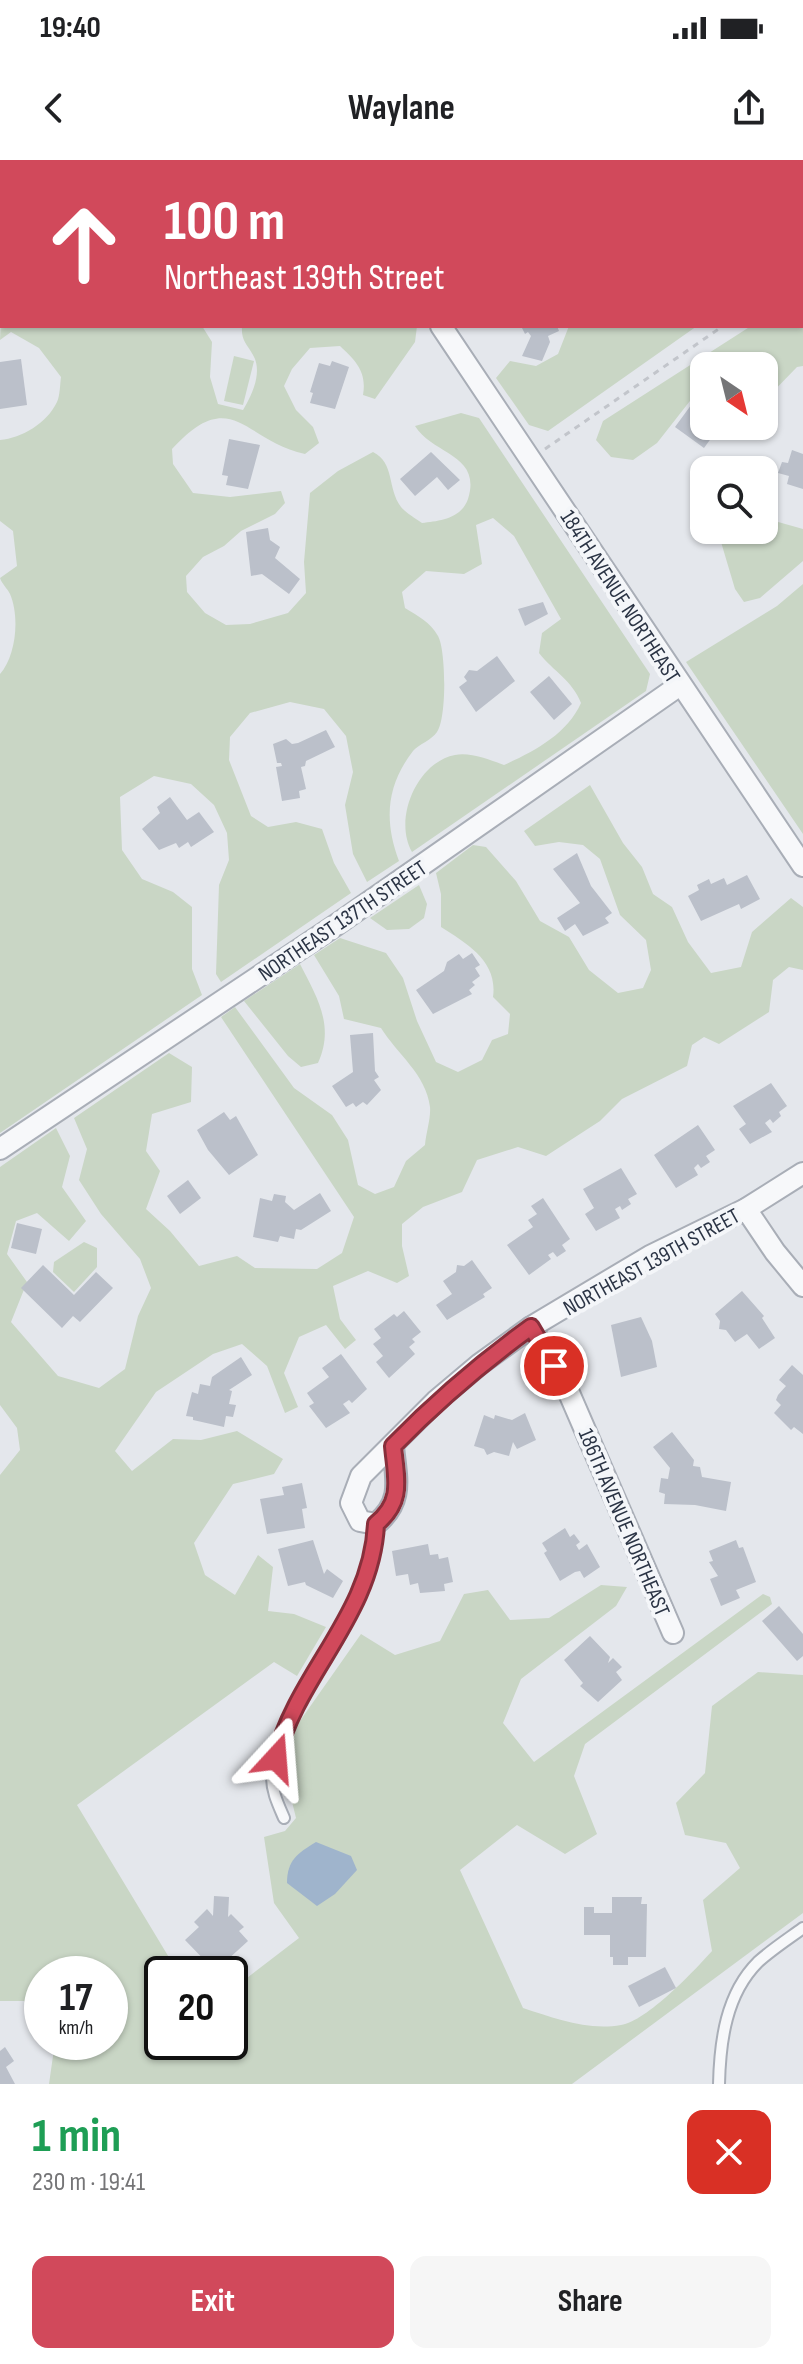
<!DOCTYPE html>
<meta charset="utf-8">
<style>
:root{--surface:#fff;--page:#f6f6f6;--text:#202124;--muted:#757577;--accent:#d1495b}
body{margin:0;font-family:"Sofia Sans Condensed",sans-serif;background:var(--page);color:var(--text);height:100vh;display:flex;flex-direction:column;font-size:30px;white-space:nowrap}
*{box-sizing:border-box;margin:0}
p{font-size:26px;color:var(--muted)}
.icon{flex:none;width:44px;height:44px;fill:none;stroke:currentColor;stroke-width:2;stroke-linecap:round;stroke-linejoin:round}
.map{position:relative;height:1924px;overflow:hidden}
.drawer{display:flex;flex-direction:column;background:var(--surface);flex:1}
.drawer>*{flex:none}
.hud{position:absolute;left:0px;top:0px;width:804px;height:168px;box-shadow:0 2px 6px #0004;background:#d1495b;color:#fff;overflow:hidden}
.needle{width:52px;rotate:145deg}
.tools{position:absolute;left:690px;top:192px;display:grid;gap:16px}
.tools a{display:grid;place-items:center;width:88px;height:88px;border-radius:16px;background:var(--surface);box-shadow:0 2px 6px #0004;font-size:40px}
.speed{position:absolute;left:24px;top:1796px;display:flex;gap:16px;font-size:40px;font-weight:700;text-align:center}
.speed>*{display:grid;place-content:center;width:104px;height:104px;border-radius:50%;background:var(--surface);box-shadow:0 2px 6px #0004;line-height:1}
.speed small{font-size:20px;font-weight:400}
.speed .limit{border:4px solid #111;border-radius:12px;background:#fff;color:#111}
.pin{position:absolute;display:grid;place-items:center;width:68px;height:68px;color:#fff;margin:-34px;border:4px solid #fff;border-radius:50%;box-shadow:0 2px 8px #0007}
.me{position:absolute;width:88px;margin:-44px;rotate:19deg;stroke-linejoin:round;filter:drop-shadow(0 0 6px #0008)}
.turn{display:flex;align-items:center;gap:28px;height:168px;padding:0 32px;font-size:36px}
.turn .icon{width:104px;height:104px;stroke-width:2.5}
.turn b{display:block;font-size:56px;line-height:68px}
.round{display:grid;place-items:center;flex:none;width:84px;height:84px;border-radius:16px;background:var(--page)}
.overview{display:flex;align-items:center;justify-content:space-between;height:136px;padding:0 32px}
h1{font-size:48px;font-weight:700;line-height:60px;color:#1e9e55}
.primary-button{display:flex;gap:16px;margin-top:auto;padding:16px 32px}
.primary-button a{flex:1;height:92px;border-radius:16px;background:var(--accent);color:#fff;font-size:32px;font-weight:700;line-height:92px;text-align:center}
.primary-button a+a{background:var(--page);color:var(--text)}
.status{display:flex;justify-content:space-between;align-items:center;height:56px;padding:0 40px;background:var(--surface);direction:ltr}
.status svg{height:22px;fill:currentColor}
header{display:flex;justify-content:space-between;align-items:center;height:104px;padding:0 32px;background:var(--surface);font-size:36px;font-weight:700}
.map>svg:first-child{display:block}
.green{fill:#c9d6c5}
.water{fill:#9fb4cc}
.building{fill:#bbc0ca}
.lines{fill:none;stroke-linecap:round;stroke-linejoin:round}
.service-casing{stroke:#a9aeb7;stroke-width:14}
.minor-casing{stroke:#a9aeb7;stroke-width:24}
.path{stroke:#c2c5cb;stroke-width:3;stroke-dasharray:6 6;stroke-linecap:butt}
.service{stroke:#f7f8fa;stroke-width:10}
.minor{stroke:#f7f8fa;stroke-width:20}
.route-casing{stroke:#882f3b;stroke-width:20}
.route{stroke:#d1495b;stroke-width:14}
.labels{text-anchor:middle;stroke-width:8;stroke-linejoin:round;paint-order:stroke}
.street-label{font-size:22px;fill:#2b3445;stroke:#f4f6f9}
</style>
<div class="status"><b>19:40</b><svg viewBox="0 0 49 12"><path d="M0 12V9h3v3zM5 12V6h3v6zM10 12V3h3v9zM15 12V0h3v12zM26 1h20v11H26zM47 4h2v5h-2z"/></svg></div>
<header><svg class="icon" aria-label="back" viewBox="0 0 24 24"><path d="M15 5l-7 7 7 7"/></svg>Waylane<svg class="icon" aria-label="share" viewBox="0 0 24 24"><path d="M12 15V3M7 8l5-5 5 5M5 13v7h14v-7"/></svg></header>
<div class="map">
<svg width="803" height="1924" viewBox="0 0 803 1924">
<rect width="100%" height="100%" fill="#e4e7ec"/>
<g class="green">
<polygon points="0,0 299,0 2,2 0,50"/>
<polygon points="552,0 803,0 803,92 802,2"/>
<path d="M2 130V166H202L212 182 210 217 218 244 243 250C252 235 263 212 253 195 246 183 241 180 242 166H417L415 182 375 239 363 235C367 212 356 201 340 186L310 188 292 209 284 226 296 250 313 267 319 283 305 294C243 280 232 224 172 289L173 304 193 333 230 337 281 331 285 343 275 354 241 371 224 386 203 397 186 416 187 432 205 453 226 465 250 464 288 453 306 433 304 402 310 333 338 311 373 292C395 303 387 328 401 347 406 353 415 358 422 363 439 361 461 359 468 339 482 294 433 295 415 266L461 253 479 258 650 514 646 531 412 692C393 659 417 602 455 595 471 592 490 600 504 605 535 591 567 574 581 543 572 520 554 512 539 493L542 473 561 459 514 376 493 358 476 365 482 404 464 414 426 411 402 432 405 448C418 456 430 462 438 476 446 490 447 558 437 572 432 580 419 584 413 591 386 626 384 661 399 701L367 722 353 694 345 645 353 612 346 576 324 549 290 542 250 553 230 577 229 600 251 656 268 667 296 662 322 669 334 703 351 733 221 822 216 814 219 725 229 700 227 673 214 645 191 624 154 616 120 637 122 690 142 719 173 732 192 747V809L202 835 0 973V514C16 496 20 457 10 434 7 428 2 424 0 418L17 406 13 371 0 361V280C22 278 47 263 57 242 60 236 60 224 61 217L39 188 11 172 0 180Z"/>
<polygon points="803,132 803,206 797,207 764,241 764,206 704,206 704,234 697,232 657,283 633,300 611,297 596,280 603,261 751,166 802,166"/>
<polygon points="569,166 697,166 548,271 529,265 496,218 510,201 536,206 558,194"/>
<polygon points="234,196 254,201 243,245 224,241"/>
<polygon points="764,358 803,369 803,401 760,438 744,442 735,429 721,382 734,370 764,370"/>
<polygon points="803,424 803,674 686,502 777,446"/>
<path d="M590 625 623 683 642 707 653 734 672 747 688 782 711 813 741 807 752 772 791 738 803 747V810L789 807 773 820 769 852 719 884 704 877 692 885 687 906 622 939 600 961 546 996 518 987 477 1000 462 1032 423 1047 402 1064V1086L409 1116 397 1123 368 1111 333 1126 340 1159 356 1180 345 1189 326 1165 299 1177 284 1213 298 1247 285 1253 267 1206 242 1184 213 1194 156 1232 115 1291 132 1311 173 1279 201 1280 237 1271 283 1299 274 1314 233 1324 194 1383 205 1415 235 1435 258 1395 273 1407 268 1451 294 1454 326 1467 297 1516 274 1502 77 1645 179 1814H162V1882H230V1831L299 1778 274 1743 264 1677 285 1671 296 1658 286 1617 295 1568 361 1474 395 1495 440 1481 464 1434 488 1430 510 1460 549 1458 601 1425 627 1427 616 1446 521 1519 503 1563 534 1602 763 1434 770 1437 772 1444 585 1584 574 1616 597 1674 565 1694 517 1665 460 1710 523 1848C554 1858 587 1871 621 1865 647 1861 694 1811 712 1791L703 1740 740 1708 726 1683 685 1675 676 1643 705 1613 712 1546 758 1512 803 1515V1753L572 1924H49L55 1882H110V1814H42V1851L24 1841H0V1315L20 1290 17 1268 0 1245V1007L56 968 70 996 62 1027 86 1061 69 1081 37 1053 16 1061 7 1094 27 1122 11 1162 58 1216 99 1228 125 1209 138 1156 151 1128 140 1099 101 1054 79 1020 87 989 74 958 169 893 192 907 191 942 152 954 146 991 160 1011 146 1049 170 1071 199 1106 237 1096 255 1108 317 1109 342 1093 354 1057 221 857 235 847 294 928 332 955 348 980 358 1025 375 1034 394 1027 406 1001 425 985C426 973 431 958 430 947 426 914 397 894 381 868L344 859 339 836 314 795 340 778 386 793 403 818 417 861 436 902 458 912 482 900 492 880 508 874 510 854 493 837C498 802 468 784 441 767V734L436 713 473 685 486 687 516 721 540 761 569 777 589 810 618 833 643 828 651 810 646 780 620 755 600 699 583 685 559 682 535 686 524 671Z"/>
<polygon points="419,725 427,744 424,758 409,769 387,770 370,758"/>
<path d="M300 804C317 837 335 866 318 903L301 907 288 896 244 841Z"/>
<polygon points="84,1082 97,1088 97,1107 74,1132 53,1112 54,1102"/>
</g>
<path class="water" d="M316 1682 351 1696 357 1710 335 1734 317 1746 287 1723C287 1700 298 1693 316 1682Z"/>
<g class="building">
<polygon points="521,166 557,166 559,171 548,176 550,182 542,201 522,196 531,176 528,172 525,174"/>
<polygon points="21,199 27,245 0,249 0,202"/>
<polygon points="332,201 349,207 335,249 310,243 313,233 310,232 319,203 330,206"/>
<polygon points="697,237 704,242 704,266 720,266 704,288 675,267"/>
<polygon points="229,279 260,285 248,329 226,325 228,316 222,315"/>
<polygon points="792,290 803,294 803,329 787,324 789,316 778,313 782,302 788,303"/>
<polygon points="431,292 460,320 448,330 437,317 415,336 400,319"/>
<polygon points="268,368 270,380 280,387 275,398 300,419 289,434 262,414 251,416 246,372"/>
<polygon points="543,442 548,454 525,466 518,449"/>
<polygon points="497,496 515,521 476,552 459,527 467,521 464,517 469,510 477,511"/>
<polygon points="549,516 572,544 554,560 530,532"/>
<polygon points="326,570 335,587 306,601 305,606 301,607 306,629 299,631 300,638 282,641 276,607 282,606 281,603 277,603 273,584 286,579 292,584 298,583"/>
<polygon points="170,637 187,660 199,652 214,672 191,687 188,682 179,688 176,683 159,690 142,669 160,653 157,647"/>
<polygon points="577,693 591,726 612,753 605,758 609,763 583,776 575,764 565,771 557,758 580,743 553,709"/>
<polygon points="747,715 760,739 741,749 739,744 701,761 688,736 699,730 697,725 709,719 711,724 724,718 727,725"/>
<polygon points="472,793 480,805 475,808 480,816 472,822 475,825 469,830 472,834 433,854 416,830 444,811 447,802 459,794 463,799"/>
<polygon points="373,873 375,911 379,917 374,920 381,930 367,945 363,942 356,947 353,943 346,947 332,926 353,912 350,875"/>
<polygon points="771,923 787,946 779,952 781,956 773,963 770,959 765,963 772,972 750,984 739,969 746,964 733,946"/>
<polygon points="224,952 230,960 236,956 258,995 229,1015 208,990 197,970"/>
<polygon points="698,965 715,990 706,996 710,1002 701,1008 698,1004 694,1008 698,1015 676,1028 654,995"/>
<polygon points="621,1008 637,1034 628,1039 631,1044 622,1050 620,1046 615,1049 620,1058 596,1071 585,1054 594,1048 583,1029"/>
<polygon points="188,1020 201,1038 180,1054 167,1036"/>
<polygon points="320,1033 331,1051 301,1070 296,1069 294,1079 280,1076 278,1082 253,1077 260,1038 272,1041 274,1034 286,1036 285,1042 294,1050"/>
<polygon points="543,1038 570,1079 562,1085 566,1091 557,1097 553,1092 548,1095 551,1099 529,1115 507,1085 533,1067 528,1060 537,1054 531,1046"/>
<polygon points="17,1063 42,1069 36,1094 11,1088"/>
<polygon points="472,1100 492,1128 483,1134 485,1137 447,1160 436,1145 452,1134 443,1121 456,1112 457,1105 464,1106"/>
<polygon points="43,1105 74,1135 96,1112 113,1128 80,1162 73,1156 62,1168 21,1128"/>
<polygon points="742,1131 764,1156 762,1158 775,1178 759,1189 747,1174 735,1182 726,1170 719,1169 720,1161 715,1154"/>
<polygon points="404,1151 421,1172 412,1179 415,1182 409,1187 415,1194 389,1218 376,1202 383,1196 373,1184 381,1178 374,1169 394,1154 397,1157"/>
<polygon points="641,1157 652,1181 657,1207 621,1217 611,1165"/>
<polygon points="341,1194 367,1229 352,1243 349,1240 343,1244 350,1253 326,1268 309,1246 314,1243 307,1233 329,1217 322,1208"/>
<polygon points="241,1197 252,1215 229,1230 232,1231 229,1244 236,1245 233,1257 226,1256 224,1267 193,1260 193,1257 186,1256 192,1232 198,1234 200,1224 210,1226 212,1217"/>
<polygon points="792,1205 803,1215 803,1274 794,1267 791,1270 774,1253 781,1245 776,1240 778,1235 786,1226 779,1220"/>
<polygon points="525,1253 536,1280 517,1289 513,1282 509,1296 494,1292 487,1295 484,1289 474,1286 484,1255 494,1259 495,1255 512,1260"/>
<polygon points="672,1272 694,1300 693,1306 700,1307 702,1317 731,1322 726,1351 695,1345 664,1344 665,1334 659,1332 661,1318 668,1319 670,1308 653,1287"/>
<polygon points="302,1323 307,1348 302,1349 305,1368 267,1374 260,1339 284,1335 282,1327"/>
<polygon points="565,1368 570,1377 574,1374 580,1382 576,1385 579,1390 587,1384 600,1407 584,1418 580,1411 575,1412 560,1421 544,1393 547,1391 542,1383"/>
<polygon points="313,1380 324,1414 327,1409 343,1421 333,1438 306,1425 305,1422 288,1426 278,1389"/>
<polygon points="736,1380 739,1388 743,1387 756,1422 736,1430 740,1438 721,1446 710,1419 718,1416 709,1402 713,1401 709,1391"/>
<polygon points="428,1384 430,1395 438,1394 439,1399 448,1397 453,1422 444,1424 445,1431 420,1433 418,1423 410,1425 408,1414 396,1416 392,1391"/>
<polygon points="779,1446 803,1474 803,1496 797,1501 762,1461"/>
<polygon points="590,1476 610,1497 608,1503 613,1498 622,1507 616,1512 622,1520 598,1542 580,1526 583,1523 564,1500"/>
<polygon points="214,1736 229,1737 228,1757 231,1754 244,1767 239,1771 248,1781 215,1811 185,1780 199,1767 194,1762 207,1749 213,1756"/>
<polygon points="612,1737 642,1737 641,1744 647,1744 646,1797 628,1797 628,1805 613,1805 613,1797 610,1797 610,1775 584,1775 584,1747 594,1747 594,1753 612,1753"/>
<polygon points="665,1807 676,1828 639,1847 628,1826"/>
<polygon points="5,1887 14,1901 6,1907 15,1924 0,1924 0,1891"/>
</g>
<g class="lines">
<defs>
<g id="service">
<path d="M284 1658C278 1644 272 1632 272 1617 272 1564 316 1518 341 1474 359 1441 375 1402 376 1364"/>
<path d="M719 1924C720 1881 726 1834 758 1802 771 1790 788 1779 803 1768"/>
</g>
<g id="minor">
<polyline points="329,0 330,2"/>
<polyline points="441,166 803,706"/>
<polyline points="0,989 336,765 680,525"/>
<polyline points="746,1049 775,1092 803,1126"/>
<polyline points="531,1167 566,1226 673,1473"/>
<path d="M393 1286C396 1319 404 1341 376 1364L360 1361 351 1343 361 1316 436 1241 480 1204 531 1167 650 1096 746 1049 803 1013"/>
</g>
</defs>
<use href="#service" class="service-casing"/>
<use href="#minor" class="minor-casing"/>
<g class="path">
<polyline points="802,113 803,112"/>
<polyline points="545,289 723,166"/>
</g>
<use href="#service" class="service"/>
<use href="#minor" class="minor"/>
</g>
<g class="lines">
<defs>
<path id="route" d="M276 1598C297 1514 372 1455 376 1364 404 1341 396 1319 393 1286 436 1242 480 1204 531 1167L554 1206"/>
</defs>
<use href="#route" class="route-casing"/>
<use href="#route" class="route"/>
</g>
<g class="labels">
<g class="street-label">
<text transform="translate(621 436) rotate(57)" y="8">184TH AVENUE NORTHEAST</text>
<text transform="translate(342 760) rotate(-34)" y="8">NORTHEAST 137TH STREET</text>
<text transform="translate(651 1101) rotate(-29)" y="8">NORTHEAST 139TH STREET</text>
<text transform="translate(625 1362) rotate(67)" y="8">186TH AVENUE NORTHEAST</text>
</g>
</g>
</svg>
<div class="tools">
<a><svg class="needle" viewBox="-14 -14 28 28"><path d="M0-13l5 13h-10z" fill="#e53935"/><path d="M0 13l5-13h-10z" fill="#757577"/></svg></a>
<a><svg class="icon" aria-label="search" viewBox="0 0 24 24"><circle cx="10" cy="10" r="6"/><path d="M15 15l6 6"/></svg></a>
</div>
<div class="speed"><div>17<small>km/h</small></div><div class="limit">20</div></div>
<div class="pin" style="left:554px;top:1206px;background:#d93025"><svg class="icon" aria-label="arrive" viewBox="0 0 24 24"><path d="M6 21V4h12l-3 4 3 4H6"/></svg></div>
<svg class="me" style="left:276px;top:1598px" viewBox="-20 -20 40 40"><path d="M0-17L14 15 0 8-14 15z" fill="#d1495b" stroke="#fff" stroke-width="4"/></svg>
<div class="hud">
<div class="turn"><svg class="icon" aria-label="ahead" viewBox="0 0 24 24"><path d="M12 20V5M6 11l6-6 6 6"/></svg><div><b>100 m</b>Northeast 139th Street</div></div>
</div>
</div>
<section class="drawer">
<div class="overview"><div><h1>1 min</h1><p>230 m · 19:41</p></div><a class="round" style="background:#d93025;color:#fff"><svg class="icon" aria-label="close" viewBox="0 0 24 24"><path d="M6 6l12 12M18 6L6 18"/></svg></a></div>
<div class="primary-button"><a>Exit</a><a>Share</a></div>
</section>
